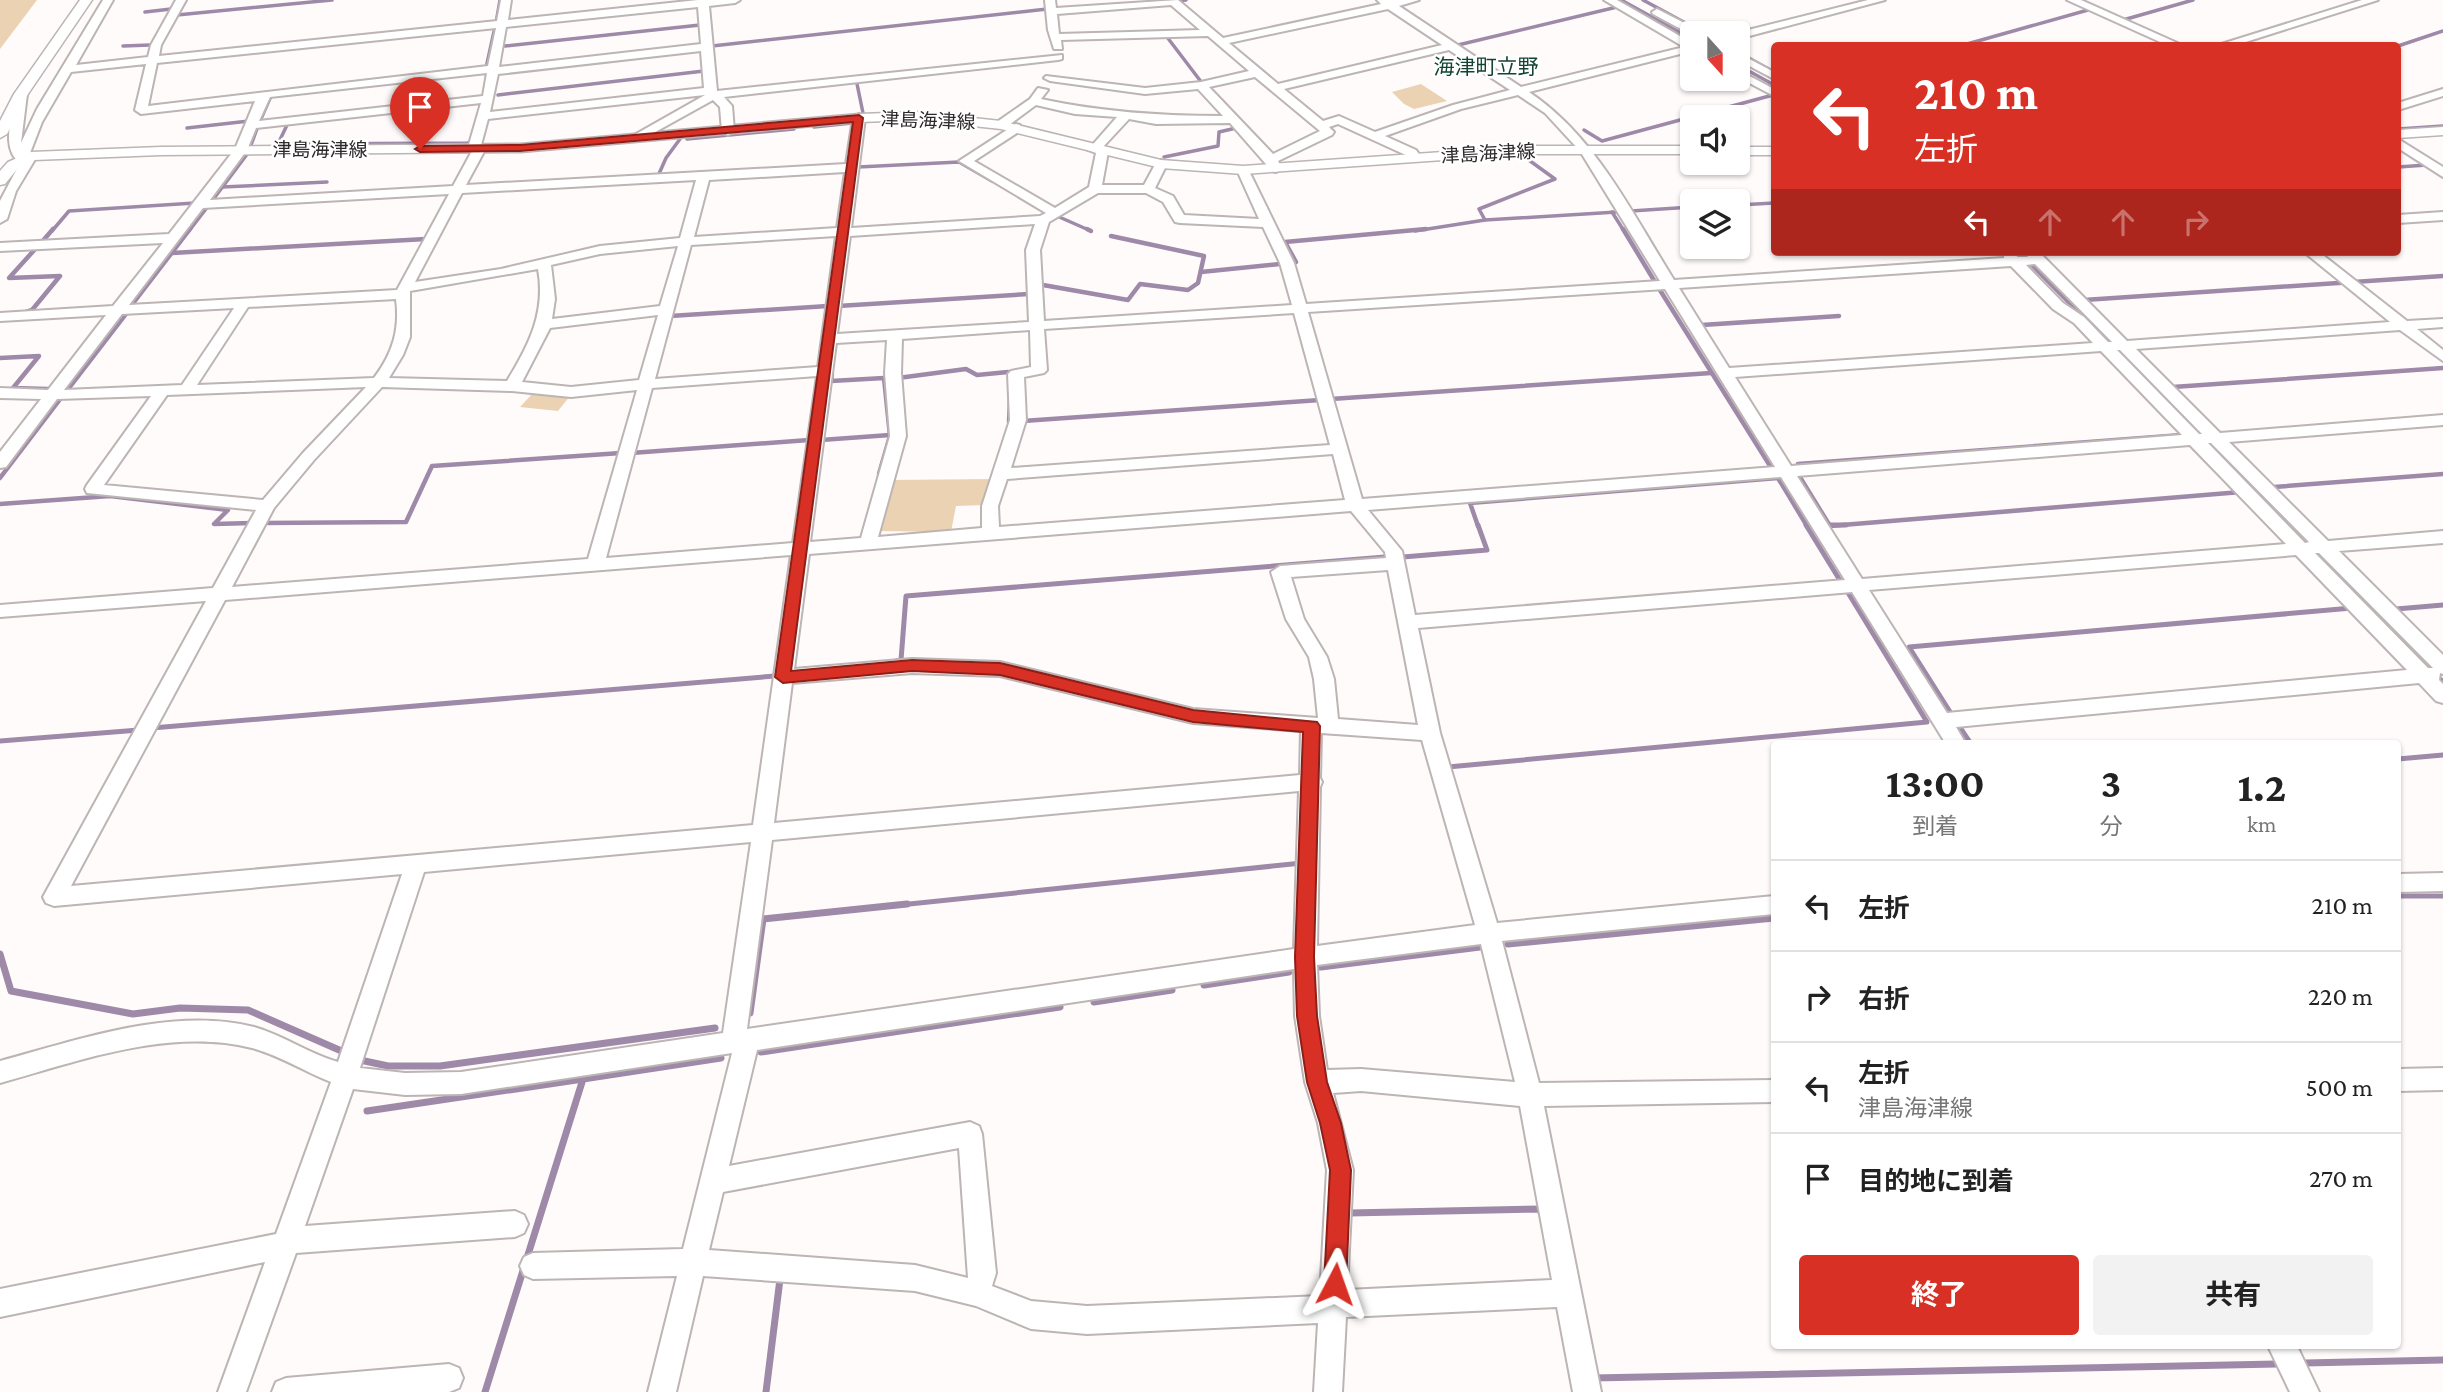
<!DOCTYPE html>
<html lang="ja">
<meta charset="utf-8">
<style>
:root{--surface:#fff;--page:#f2f2f2;--text:#222;--muted:#767676;--line:#e0e0e0;--accent:#d93025}
body{margin:0;font-family:"Crimson Pro","Noto Sans JP",serif;background:var(--page);color:var(--text);height:100vh;display:flex;flex-direction:column;font-size:26px;white-space:nowrap}
*{box-sizing:border-box;margin:0}
p{font-size:23px;color:var(--muted)}
.icon{flex:none;width:38px;height:38px;fill:none;stroke:currentColor;stroke-width:2;stroke-linecap:round;stroke-linejoin:round}
.map{position:relative;flex:1;overflow:hidden}
.drawer{position:absolute;left:1771px;top:740px;width:630px;height:609px;display:flex;flex-direction:column;background:var(--surface);border-radius:7px;box-shadow:0 2px 5px #0004}
.drawer>*{flex:none}
.guide{position:absolute;left:1771px;top:42px;width:630px;height:214px;border-radius:7px;box-shadow:0 2px 5px #0004;background:#d93025;color:#fff;overflow:hidden}
.needle{width:46px;rotate:159deg}
.tools{position:absolute;left:1680px;top:21px;display:grid;gap:14px}
.tools a{display:grid;place-items:center;width:70px;height:70px;border-radius:7px;background:var(--surface);box-shadow:0 2px 5px #0004;font-size:35px}
.pin{position:absolute;display:grid;place-items:center;width:60px;height:60px;color:#fff;margin:-72px -30px;border-radius:50% 50% 50% 0;rotate:-45deg;box-shadow:0 0 7px #0007}
.pin .icon{rotate:45deg}
.me{position:absolute;width:77px;margin:-38px;rotate:4deg;stroke-linejoin:round;filter:drop-shadow(0 0 5px #0008)}
.turn{display:flex;align-items:center;gap:24px;height:147px;padding:0 28px;font-size:32px}
.turn .icon{width:91px;height:91px;stroke-width:2.5}
.turn b{display:block;font-size:49px;line-height:60px}
.lanes{display:flex;align-items:center;height:66px;padding:0 28px;background:#0003;justify-content:center;gap:35px;direction:ltr}
.lanes .off{opacity:.35}
.eta{display:flex;justify-content:space-evenly;align-items:center;height:119px;text-align:center}
.eta b{font-size:42px;font-weight:700;line-height:49px}
.primary-button{display:flex;gap:14px;margin-top:auto;padding:14px 28px}
.primary-button a{flex:1;height:80px;border-radius:7px;background:var(--accent);color:#fff;font-size:28px;font-weight:700;line-height:80px;text-align:center}
.primary-button a+a{background:var(--page);color:var(--text)}
ul{padding:0;list-style:none}
li{display:flex;align-items:center;gap:21px;height:91px;padding:0 28px;border-top:2px solid var(--line)}
li div{flex:1}
li b{display:block;font-size:26px}
li em{font-style:normal}
.map>svg:first-child{display:block}
.green{fill:#ead2b3}
.lines{fill:none;stroke-linecap:round;stroke-linejoin:round}
.stream-far3{stroke:#9e8aa8;stroke-width:3.5}
.stream-far2{stroke:#9e8aa8;stroke-width:4.5}
.stream-far1{stroke:#9e8aa8;stroke-width:5}
.stream{stroke:#9e8aa8;stroke-width:7}
.minor-casing{stroke:#bdb4b4;stroke-width:4}
.major-casing{stroke:#bdb4b4;stroke-width:3}
.minor{fill:#fff;fill-rule:evenodd}
.major{fill:#fff;fill-rule:evenodd}
.route{fill:#d93025;stroke:#8d1f18;stroke-width:2}
.labels{text-anchor:middle;stroke-width:5;stroke-linejoin:round;paint-order:stroke}
.far-street-label{font-size:19px;fill:#2d2929;stroke:#fff}
.far-quarter-label{font-size:21px;fill:#134433;stroke:#fff}
</style>
<div class="map">
<svg width="2443" height="1392" viewBox="0 0 2443 1392">
<rect width="100%" height="100%" fill="#fffbfb"/>
<g class="green">
<polygon points="0,0 37,0 0,49"/>
<polygon points="1421,84 1447,101 1414,109 1404,104 1392,92"/>
<polygon points="533,393 570,396 558,411 520,407"/>
<polygon points="995,479 985,505 956,506 951,532 877,531 890,480"/>
</g>
<g class="lines">
<g class="stream-far3">
<polyline points="1621,0 1692,39"/>
<polyline points="1643,0 1704,33"/>
<polyline points="1178,1 1186,0"/>
<polyline points="145,12 171,9"/>
<polyline points="179,12 186,0"/>
<polyline points="177,15 332,0"/>
<polyline points="2123,20 2193,0"/>
<polyline points="496,23 500,0"/>
<polyline points="1172,36 1167,37 1202,83"/>
<polyline points="1458,45 1617,7"/>
<polyline points="123,46 150,45"/>
<polyline points="505,46 700,25"/>
<polyline points="1960,46 2088,10"/>
<polyline points="2398,46 2443,31"/>
<polyline points="712,52 712,46 1047,9 1045,0"/>
<polyline points="1738,52 1774,72"/>
<polyline points="1738,65 1774,85"/>
<polyline points="486,68 495,27"/>
<polyline points="852,79 856,79 863,113"/>
<polyline points="498,95 704,71"/>
<polyline points="260,121 271,96 275,95"/>
<polyline points="287,125 278,144 467,143 471,142 479,113"/>
<polyline points="814,127 852,123"/>
<polyline points="187,128 249,121"/>
<polyline points="2398,129 2443,126"/>
<polyline points="1584,130 1602,141 1773,95 1770,93"/>
<polyline points="687,139 794,129"/>
<polyline points="251,145 258,126"/>
<polyline points="1164,157 1218,146 1219,132 1236,128"/>
<polyline points="858,167 959,162 992,181"/>
<polyline points="2398,167 2427,165"/>
<polyline points="658,176 666,158 680,139"/>
<polyline points="222,187 327,182"/>
<polyline points="212,201 248,153"/>
<polyline points="1738,205 1774,203"/>
<polyline points="1631,211 1692,207"/>
<polyline points="1612,212 1624,231"/>
<polyline points="1057,216 1091,231"/>
<polyline points="1485,220 1479,209 1555,179 1526,158"/>
<polyline points="52,231 69,211 195,203"/>
<polyline points="189,231 209,205"/>
<polyline points="1415,231 1485,220 1617,212"/>
</g>
<g class="stream-far2">
<polyline points="1087,229 1091,231"/>
<polyline points="1623,229 1655,282"/>
<polyline points="41,243 53,229"/>
<polyline points="2019,252 2291,526"/>
<polyline points="172,253 426,239"/>
<polyline points="1292,263 1296,262 1285,242 1426,229"/>
<polyline points="1201,272 1280,264"/>
<polyline points="1043,285 1128,300 1140,284 1188,290 1198,283 1204,256 1111,236"/>
<polyline points="1658,287 1772,469"/>
<polyline points="2084,300 2443,276"/>
<polyline points="131,306 190,229"/>
<polyline points="838,306 1029,294"/>
<polyline points="23,313 32,310 60,276 9,278 37,247"/>
<polyline points="670,316 828,306"/>
<polyline points="1702,325 1839,316"/>
<polyline points="0,358 39,356 13,388 48,389"/>
<polyline points="832,374 831,381 884,378 890,436 879,474"/>
<polyline points="898,378 966,369 977,375 1008,372 1010,379"/>
<polyline points="2173,387 2443,368"/>
<polyline points="66,392 126,314"/>
<polyline points="1010,399 1009,422 1014,422"/>
<polyline points="1331,399 1711,373"/>
<polyline points="1023,421 1320,400"/>
<polyline points="821,440 890,435"/>
<polyline points="631,453 809,440"/>
<polyline points="1798,464 2182,435"/>
<polyline points="1798,474 1830,526 2241,492"/>
<polyline points="0,478 61,398"/>
<polyline points="2274,487 2443,474"/>
<polyline points="0,504 110,496 228,510 214,524 252,523"/>
<polyline points="262,523 406,522 432,466 621,453"/>
<polyline points="1478,526 1470,503 1778,478 1807,526"/>
</g>
<g class="stream-far1">
<polyline points="1806,525 1841,582"/>
<polyline points="1829,525 1846,525"/>
<polyline points="2289,525 2443,682"/>
<polyline points="1403,557 1487,550 1478,525"/>
<polyline points="2396,609 2443,605"/>
<polyline points="896,661 901,660 906,596 1385,557"/>
<polyline points="1952,715 1909,647 2352,608"/>
<polyline points="1957,723 1971,744"/>
<polyline points="152,728 775,676"/>
<polyline points="0,741 139,730"/>
<polyline points="2398,759 2443,755"/>
<polyline points="1449,769 1448,767 1927,722 1847,591"/>
<polyline points="2398,896 2443,896"/>
<polyline points="890,906 1302,863"/>
</g>
<g class="stream">
<polyline points="1508,944 1774,918"/>
<polyline points="0,954 11,991 133,1014 180,1008 248,1010 346,1053"/>
<polyline points="1321,967 1480,947"/>
<polyline points="1204,985 1289,972"/>
<polyline points="1094,1002 1172,990"/>
<polyline points="750,1013 763,919 907,904"/>
<polyline points="761,1052 1060,1007"/>
<polyline points="360,1060 388,1066 440,1066 715,1028"/>
<polyline points="367,1111 583,1079"/>
<polyline points="1350,1213 1541,1209 1541,1212"/>
<polyline points="2305,1363 2443,1360"/>
<polyline points="1593,1378 2277,1364"/>
<polyline points="485,1392 583,1079 721,1058"/>
<polyline points="766,1392 780,1279"/>
</g>
<defs>
<g id="minor">
<path d="M103 0H113L76 65 148 57 151 45 176 0H186L161 45 159 56 497 21 501 0H511L508 20 698 0H740L735 3 709 6 717 91 1062 55V59L1058 60 724 97 732 106 734 131 728 135 722 131 720 107 713 100 639 141 629 138 705 95 488 119 481 145 486 148 466 185 846 164 853 118 859 114 865 118 851 228 1040 216 1046 213 959 161 1016 124 1020 125V131L974 161 1055 208 1089 187 1096 153 1088 150 1117 117 1075 114 1036 105 1005 128H997V122L1030 99 1038 88 1048 90 1041 99C1101 112 1162 116 1223 116L1198 89 1145 94 1050 81 1044 78 1046 76 1145 88 1201 82 1249 71 1208 36 1061 40 1062 49H1054L1048 30 1045 0H1055L1056 8 1178 0 1223 38 1381 4 1377 0H1419L1399 6 1521 87 1684 47 1604 0H1617L1692 43V51L1529 92C1596 137 1632 213 1674 280L2004 258V253L2009 252 2018 257H2028L2024 252H2039L2127 341 2390 322 2304 252H2319L2407 321 2443 319V327L2417 329 2443 350V361L2400 330 2136 349 2220 433 2443 415V425L2229 442 2328 541 2443 531V543L2339 551 2443 655V674L2440 673 2439 680 2443 684V703L2436 701 2419 683 1956 727 1966 744H1946L1852 592 1418 628 1440 733 1497 923 1774 896V914L1502 941 1539 1083 1774 1080V1102L1544 1106 1601 1392H1573L1557 1307 1346 1317 1342 1392H1314L1318 1323 1087 1334 1031 1329 976 1306 915 1291 703 1276 676 1392H648L677 1276 533 1279 524 1275 520 1266 524 1257 533 1253 683 1249 732 1053 461 1094 405 1095 353 1089 305 1226 515 1211 524 1215 528 1224 524 1233 515 1237 296 1253 246 1392H218L265 1262 0 1317V1289L276 1234 331 1082C305 1072 279 1055 252 1048 170 1027 78 1061 0 1083V1061C77 1040 174 1006 254 1027 283 1035 309 1054 338 1062L402 874 54 906 46 903 43 897 206 601 0 617V605L213 588 256 510 87 493 85 489 87 485 151 396 57 399 6 467 0 468V452L41 399 0 398V388L48 390 106 315 0 321V313L113 306 163 243 0 251V243L169 234 235 149 255 101 141 114 135 110 146 64 71 72 42 122 30 153 37 156 16 191 7 219 0 223V201L20 163C0 148 13 117 15 94L21 91 27 94 21 143 37 109ZM1171 5 1200 30 1059 34 1057 14ZM698 7 701 44 499 67 506 27ZM1388 9 1442 45 1278 84 1229 43ZM496 28 488 66 148 106 157 63ZM1449 50 1510 90 1453 105 1375 132 1339 116 1323 121 1284 89ZM701 51 704 88 490 112 498 74ZM487 73 483 96 259 121 270 97ZM1255 77 1320 131 1273 154 1209 87ZM1518 95 1545 113 1580 151 1660 281 1306 304 1294 263 1247 167H1239L1237 170 1259 219 1184 215 1173 196 1155 188 1167 164 1161 160 1157 161 1144 185H1102L1108 152 1102 148 1129 119 1156 124 1230 123 1272 171 1276 172 1282 168 1278 161 1332 135 1334 132 1329 127 1338 124 1408 156 1411 160H1419L1421 157 1416 150 1385 136 1461 109ZM481 103 468 148 472 151 453 186 210 200 247 150 256 128ZM845 172 837 228 694 237 709 180ZM696 180 680 238 600 246 501 269 415 282 462 193ZM1098 193H1146L1163 202 1175 222 1180 223 1263 227 1280 263 1292 305 1044 321 1040 250 1049 222ZM449 194 397 290 129 305 203 208ZM1035 224 1026 250 1029 322 837 334 850 236ZM836 236 818 367 655 379 691 245ZM678 246 660 306 552 319 555 299 551 265 600 254ZM2035 264 2112 342H2108L2084 317 2063 303 2026 265ZM2011 266 2053 309 2074 323 2093 343 1729 368 1679 288ZM538 269C546 312 529 345 507 381L389 378 403 355 410 337V291ZM1665 289 1775 467 1362 499 1308 312ZM396 299C400 329 393 353 374 378L197 385 248 307ZM234 308 182 385 64 390 122 314ZM1294 313 1330 445 1011 468 1026 420 1024 377 1044 373 1047 370 1044 329ZM658 315 639 380 571 387 522 382 550 328ZM1030 330 1031 367 1011 371 1008 374 1010 420 982 506V528L878 537 906 436 901 373 902 339ZM887 340 885 373 890 436 861 538 810 542 836 343ZM2117 350H2120L2202 434H2199ZM2101 351 2182 435 1791 466 1735 377ZM817 376 793 543 606 558 652 388ZM366 387 303 453 263 500 104 485 167 395ZM382 387 512 391 571 397 637 390 588 559 232 587 274 508 314 460ZM2208 443H2211L2309 542 2305 543ZM2190 445 2286 544 1862 579 1797 476ZM1333 454 1345 500 999 527 998 506 1007 479ZM1781 477 1845 580 1415 615 1402 551 1368 510ZM1351 511 1385 552 1386 558 1280 566 1271 572 1286 619 1309 657 1314 679 1318 718 1193 709 1000 662 912 659 794 669 809 554ZM2315 553H2319L2433 668H2428ZM791 555 753 825 71 886 225 600ZM2296 555 2407 670 1947 713 1869 590ZM1388 570 1418 725 1338 719 1334 679 1327 657 1304 619 1291 577ZM912 673 1000 676 1193 723 1301 731 1300 775 774 823 792 683ZM1321 733 1422 740 1475 925 1317 946 1320 787 1322 782 1320 778ZM1299 791 1294 949 747 1029 772 840ZM751 842 723 1033 461 1072 405 1073 360 1068 424 872ZM1481 944 1515 1082 1361 1069 1327 1070 1319 1016 1317 965ZM1294 969 1295 1016 1305 1082 1318 1123 1327 1170 1320 1296 1087 1306 1031 1301 992 1286 996 1273 982 1134 979 1126 970 1122 729 1166 757 1050ZM1361 1091 1520 1106 1552 1280 1347 1290 1353 1170 1333 1093ZM959 1148 968 1278 915 1265 709 1250 723 1192Z"/>
<polygon points="1868,0 1885,0 1738,39 1736,33"/>
<polygon points="2067,0 2081,0 2184,46 2169,46"/>
<polygon points="2362,0 2378,0 2233,46 2215,46"/>
<polygon points="1657,9 1700,31 1701,33 1692,35 1653,14 1652,12"/>
<polygon points="1738,53 1774,72 1774,79 1738,60"/>
<polygon points="1738,70 1774,89 1774,96 1738,77"/>
<polygon points="2443,89 2443,96 2398,110 2398,103"/>
<polygon points="2398,139 2443,167 2443,177 2398,148"/>
<polygon points="2443,212 2443,220 2398,223 2398,215"/>
<polygon points="2443,873 2443,891 2398,892 2398,874"/>
<polygon points="2443,1068 2443,1090 2398,1091 2398,1069"/>
<polygon points="2268,1346 2297,1346 2319,1392 2290,1392"/>
<polygon points="449,1364 459,1368 463,1378 459,1388 449,1392 272,1392 276,1382 286,1378"/>
</g>
<g id="major">
<polygon points="80,0 92,0 28,94 7,134 0,138 0,121 14,94"/>
<polygon points="917,112 1001,121 1161,160 1243,166 1528,146 1692,146 1692,154 1528,154 1243,174 1161,168 1001,129 917,120 859,122 521,152 161,155 34,160 18,168 5,184 0,185 0,171 8,162 31,152 161,147 521,144 859,114"/>
<polygon points="2443,127 2443,135 2398,138 2398,130"/>
<rect x="1738" y="147" width="36" height="8"/>
</g>
</defs>
<use href="#minor" class="minor-casing"/>
<use href="#major" class="major-casing"/>
<use href="#minor" class="minor"/>
<use href="#major" class="major"/>
</g>
<polygon class="route" points="859,115 863,118 791,671 912,660 1000,663 1193,710 1317,722 1320,726 1314,957 1317,1016 1327,1082 1341,1123 1351,1170 1346,1284 1343,1292 1335,1295 1327,1292 1324,1284 1330,1170 1320,1123 1307,1082 1297,1016 1295,957 1303,732 1193,722 1000,675 912,671 783,683 775,677 853,122 520,151 420,152 415,149 420,146 520,145"/>
<g class="labels">
<g class="far-street-label">
<text transform="translate(928 120) rotate(2)" y="7">津島海津線</text>
<text x="320" y="156">津島海津線</text>
<text transform="translate(1488 153) rotate(-3)" y="7">津島海津線</text>
</g>
<g class="far-quarter-label">
<text x="1486" y="74">海津町立野</text>
</g>
</g>
</svg>
<div class="tools">
<a><svg class="needle" viewBox="-14 -14 28 28"><path d="M0-13l5 13h-10z" fill="#e53935"/><path d="M0 13l5-13h-10z" fill="#767676"/></svg></a>
<a><svg class="icon" aria-label="sound" viewBox="0 0 24 24"><path d="M4 9h4l5-4v14l-5-4H4zM17 9q2 3 0 6"/></svg></a>
<a><svg class="icon" aria-label="layers" viewBox="0 0 24 24"><path d="M12 4l9 5-9 5-9-5zM3 14l9 5 9-5"/></svg></a>
</div>
<div class="pin" style="left:420px;top:149px;background:#d93025"><svg class="icon" aria-label="arrive" viewBox="0 0 24 24"><path d="M6 21V4h12l-3 4 3 4H6"/></svg></div>
<svg class="me" style="left:1335px;top:1284px" viewBox="-20 -20 40 40"><path d="M0-17L14 15 0 8-14 15z" fill="#d93025" stroke="#fff" stroke-width="4"/></svg>
<div class="guide">
<div class="turn"><svg class="icon" aria-label="left" viewBox="0 0 24 24"><path d="M17 20v-9H6M10 6l-5 5 5 5"/></svg><div><b>210 m</b>左折</div></div>
<div class="lanes"><svg class="icon" aria-label="left" viewBox="0 0 24 24"><path d="M17 20v-9H6M10 6l-5 5 5 5"/></svg><svg class="icon off" aria-label="ahead" viewBox="0 0 24 24"><path d="M12 20V5M6 11l6-6 6 6"/></svg><svg class="icon off" aria-label="ahead" viewBox="0 0 24 24"><path d="M12 20V5M6 11l6-6 6 6"/></svg><svg class="icon off" aria-label="right" viewBox="0 0 24 24"><path d="M7 20v-9h11M14 6l5 5-5 5"/></svg></div>
</div>
<section class="drawer">
<div class="eta">
<div><b>13:00</b><p>到着</p></div>
<div><b>3</b><p>分</p></div>
<div><b>1.2</b><p>km</p></div>
</div>
<ul>
<li><svg class="icon" aria-label="left" viewBox="0 0 24 24"><path d="M17 20v-9H6M10 6l-5 5 5 5"/></svg><div><b>左折</b></div><em>210 m</em></li>
<li><svg class="icon" aria-label="right" viewBox="0 0 24 24"><path d="M7 20v-9h11M14 6l5 5-5 5"/></svg><div><b>右折</b></div><em>220 m</em></li>
<li><svg class="icon" aria-label="left" viewBox="0 0 24 24"><path d="M17 20v-9H6M10 6l-5 5 5 5"/></svg><div><b>左折</b><p>津島海津線</p></div><em>500 m</em></li>
<li><svg class="icon" aria-label="arrive" viewBox="0 0 24 24"><path d="M6 21V4h12l-3 4 3 4H6"/></svg><div><b>目的地に到着</b></div><em>270 m</em></li>
</ul>
<div class="primary-button"><a>終了</a><a>共有</a></div>
</section>
</div>
